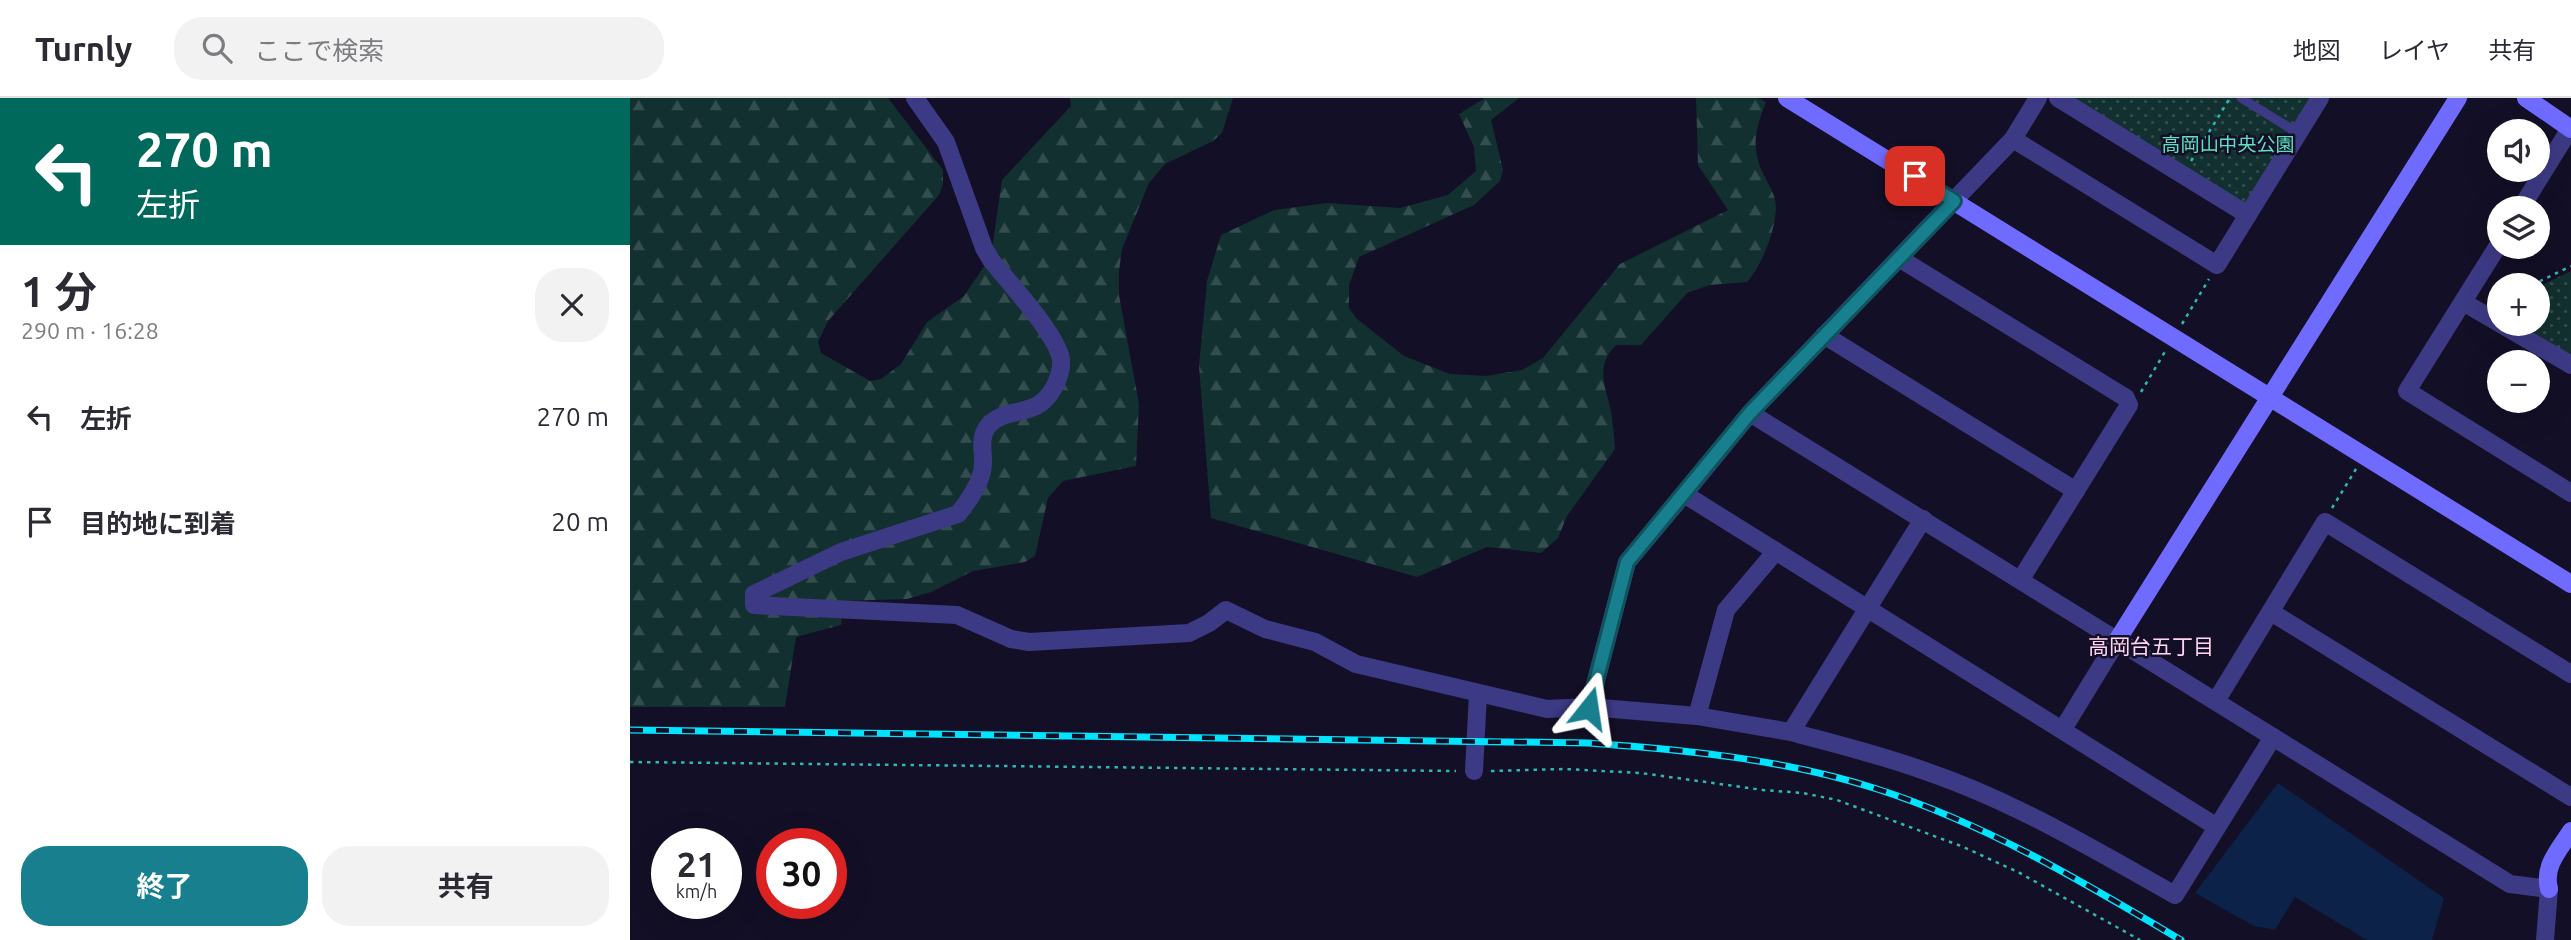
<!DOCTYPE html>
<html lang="ja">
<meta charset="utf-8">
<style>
:root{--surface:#fff;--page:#f2f2f3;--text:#2b2b33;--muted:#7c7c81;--line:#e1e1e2;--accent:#187f8f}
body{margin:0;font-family:Ubuntu,"Noto Sans JP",sans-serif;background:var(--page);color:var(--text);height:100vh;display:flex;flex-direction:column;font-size:26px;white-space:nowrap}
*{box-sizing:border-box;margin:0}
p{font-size:23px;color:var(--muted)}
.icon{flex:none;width:38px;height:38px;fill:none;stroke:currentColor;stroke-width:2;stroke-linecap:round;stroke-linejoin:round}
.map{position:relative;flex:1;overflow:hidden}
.drawer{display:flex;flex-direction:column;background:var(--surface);width:630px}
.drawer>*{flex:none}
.top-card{background:#00695c;color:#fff;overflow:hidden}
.tools{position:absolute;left:1857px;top:21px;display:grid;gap:14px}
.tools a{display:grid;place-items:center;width:63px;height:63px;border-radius:50%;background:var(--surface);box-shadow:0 7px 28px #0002;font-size:35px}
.speed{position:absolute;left:21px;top:730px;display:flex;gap:14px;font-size:35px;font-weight:700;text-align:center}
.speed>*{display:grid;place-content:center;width:91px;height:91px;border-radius:50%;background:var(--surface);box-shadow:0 7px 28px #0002;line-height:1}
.speed small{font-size:18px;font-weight:400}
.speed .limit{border:10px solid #d22;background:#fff;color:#111}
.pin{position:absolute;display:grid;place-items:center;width:60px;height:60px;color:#fff;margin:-30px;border-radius:14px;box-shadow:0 4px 10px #0006}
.me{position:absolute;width:77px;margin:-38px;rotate:15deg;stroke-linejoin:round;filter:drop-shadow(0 0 5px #0008)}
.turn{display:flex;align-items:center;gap:24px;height:147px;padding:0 21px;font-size:32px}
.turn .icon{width:91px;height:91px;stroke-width:2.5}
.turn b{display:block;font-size:49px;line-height:60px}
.round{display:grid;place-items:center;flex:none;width:74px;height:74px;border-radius:28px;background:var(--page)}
.summary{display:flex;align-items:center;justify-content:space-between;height:119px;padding:0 21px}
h1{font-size:42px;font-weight:700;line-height:52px}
.primary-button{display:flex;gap:14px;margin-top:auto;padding:14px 21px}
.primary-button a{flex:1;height:80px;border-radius:28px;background:var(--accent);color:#fff;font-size:28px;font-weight:700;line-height:80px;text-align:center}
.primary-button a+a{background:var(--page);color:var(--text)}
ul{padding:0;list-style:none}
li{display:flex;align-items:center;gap:21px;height:105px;padding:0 21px}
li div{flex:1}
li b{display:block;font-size:26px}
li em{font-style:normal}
header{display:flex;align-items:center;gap:42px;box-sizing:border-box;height:98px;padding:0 35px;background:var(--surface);border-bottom:2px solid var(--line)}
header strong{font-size:33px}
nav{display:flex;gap:38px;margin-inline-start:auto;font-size:24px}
.search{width:490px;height:63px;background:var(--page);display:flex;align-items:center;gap:18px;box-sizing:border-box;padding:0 24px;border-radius:28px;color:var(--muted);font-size:26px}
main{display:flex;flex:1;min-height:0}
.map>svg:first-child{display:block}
.forest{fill:url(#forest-firs)}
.park{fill:url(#park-dots)}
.water{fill:#0c2248}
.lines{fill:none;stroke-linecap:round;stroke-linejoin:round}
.path{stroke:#2fb8b0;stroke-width:2.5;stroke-dasharray:3.5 5;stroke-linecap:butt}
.lane{stroke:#3d3a85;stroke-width:9}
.street{stroke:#3d3a85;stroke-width:18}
.secondary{stroke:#6f6bff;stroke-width:18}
.rail-casing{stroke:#00e5ff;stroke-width:7}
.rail{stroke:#130f26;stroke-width:4.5;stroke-dasharray:13;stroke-linecap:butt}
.route-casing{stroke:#10535d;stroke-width:18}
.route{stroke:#187f8f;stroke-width:12}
.labels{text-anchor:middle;stroke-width:5;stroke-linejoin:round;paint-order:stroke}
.park-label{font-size:19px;fill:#5fe0c0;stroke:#130f26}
.neighbourhood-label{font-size:21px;fill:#ffd6f0;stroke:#130f26}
</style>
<header>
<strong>Turnly</strong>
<div class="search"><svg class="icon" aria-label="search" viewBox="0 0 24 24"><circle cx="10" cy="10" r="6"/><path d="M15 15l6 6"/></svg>ここで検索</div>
<nav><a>地図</a><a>レイヤ</a><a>共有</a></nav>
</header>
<main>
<section class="drawer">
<div class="top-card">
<div class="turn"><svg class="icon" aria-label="left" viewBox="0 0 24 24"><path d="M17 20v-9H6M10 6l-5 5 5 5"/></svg><div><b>270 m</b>左折</div></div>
</div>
<div class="summary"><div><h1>1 分</h1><p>290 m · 16:28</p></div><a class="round"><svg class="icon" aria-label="close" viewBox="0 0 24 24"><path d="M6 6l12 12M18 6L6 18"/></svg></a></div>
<ul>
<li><svg class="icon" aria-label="left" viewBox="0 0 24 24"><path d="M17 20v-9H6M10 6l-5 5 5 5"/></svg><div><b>左折</b></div><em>270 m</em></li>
<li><svg class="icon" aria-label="arrive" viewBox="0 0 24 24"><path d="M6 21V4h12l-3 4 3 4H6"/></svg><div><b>目的地に到着</b></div><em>20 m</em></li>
</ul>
<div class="primary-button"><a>終了</a><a>共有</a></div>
</section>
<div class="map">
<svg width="1941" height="842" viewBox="0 0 1941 842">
<defs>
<pattern id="forest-firs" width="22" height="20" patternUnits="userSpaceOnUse" patternTransform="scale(1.75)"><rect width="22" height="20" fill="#12302f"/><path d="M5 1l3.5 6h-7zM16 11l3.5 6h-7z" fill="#344d4e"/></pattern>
<pattern id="park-dots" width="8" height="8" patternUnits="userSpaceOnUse" patternTransform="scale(1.75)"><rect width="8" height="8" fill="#12302f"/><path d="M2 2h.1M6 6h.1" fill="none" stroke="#344d4e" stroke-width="1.8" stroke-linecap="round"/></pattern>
</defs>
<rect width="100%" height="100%" fill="#130f26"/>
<g class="forest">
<polygon points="0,0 258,0 313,72 313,86 309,97 198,223 188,244 191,255 240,283 251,281 271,266 297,224 334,198 361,158 372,82 441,8 440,0 603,0 592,35 583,43 535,66 519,85 492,151 489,173 489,197 509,306 506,368 433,383 418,400 405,458 395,464 343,473 301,494 277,501 214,503 211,527 166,539 155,609 0,609"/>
<path d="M855 0H889L861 22 873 72 870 83 844 107 729 159 719 187V210L726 220 774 258 820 276 856 278 892 272 913 260 990 166 1098 112 1068 67 1066 0H1128L1136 4C1130 20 1124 36 1126 52 1128 71 1138 82 1144 98 1152 120 1132 168 1117 184L1080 187 1057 195 1011 247H986C965 267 975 288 981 313 983 325 984 339 985 351L937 418 928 440 911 455 857 449 787 479 581 420 569 268 577 183 591 137 644 112 697 105 770 110 818 97 846 73 844 49 829 16Z"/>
</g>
<g class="park">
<polygon points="1437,0 1681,0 1614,109"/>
<polygon points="1941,173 1941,259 1885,226 1908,226 1908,189"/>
</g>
<polygon class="water" points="1648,685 1814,800 1802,842 1737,842 1665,799 1645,832 1624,828 1565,795"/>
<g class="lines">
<g class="path">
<polyline points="1561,63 1600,0"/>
<polyline points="1902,187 1941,168"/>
<polyline points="1552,226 1579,181"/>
<polyline points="1511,294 1536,252"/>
<polyline points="1702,410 1726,371"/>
<polyline points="0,664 826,673"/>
<polyline points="861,673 934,671 1011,675 1133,692 1173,695 1207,702 1331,748 1388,774 1510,842"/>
</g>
<polyline class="lane" points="1611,0 1668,35"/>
<g class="street">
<path d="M285 0 316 44 354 150 361 162C378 184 428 237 431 262 432 277 423 296 411 305 395 317 373 311 358 328 347 342 356 358 352 374 348 389 338 404 328 416L211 454 124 496V507L327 517 381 541 399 544 559 535 579 525 596 512 635 531 685 544 726 566 917 611 959 609"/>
<polyline points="1408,0 1383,41 1120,315 1054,396 1587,729"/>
<polyline points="1428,0 1618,117"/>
<polyline points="1383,41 1587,167 1690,0"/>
<polyline points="1891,110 1941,29"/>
<polyline points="1869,146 1777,293 1941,395"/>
<polyline points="1269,160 1496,300 1499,307 1391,481"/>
<polyline points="1833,204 1941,267"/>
<polyline points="1194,237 1446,393"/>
<polyline points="1120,315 1880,786 1919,791 1915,842"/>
<polyline points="1054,396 997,464 959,609 1067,618 1161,634"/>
<path d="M1293 421 1161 634C1206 646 1251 657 1295 673 1383 703 1464 751 1545 797L1643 639"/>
<polyline points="1641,514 1941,699"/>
<polyline points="1586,603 1695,424 1941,576"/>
<polyline points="1067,618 1096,512 1146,453"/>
<polyline points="1433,631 1488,541"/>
<polyline points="844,673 848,596"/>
</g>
<g class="secondary">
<polyline points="1157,0 1941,486"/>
<polyline points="1896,0 1941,31"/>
<polyline points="1488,541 1828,0"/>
<path d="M1919 791C1913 768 1929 752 1941 733"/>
</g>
<defs>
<path id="rail" d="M0 632 959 645C1056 652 1154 661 1247 691 1356 726 1453 784 1551 842"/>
</defs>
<use href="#rail" class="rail-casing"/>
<use href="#rail" class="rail"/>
</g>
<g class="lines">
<defs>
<polyline id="route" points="959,610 997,464 1120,315 1324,103 1285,78"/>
</defs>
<use href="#route" class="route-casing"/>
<use href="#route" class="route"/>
</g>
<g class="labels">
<g class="park-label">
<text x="1598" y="53">高岡山中央公園</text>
</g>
<g class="neighbourhood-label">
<text x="1521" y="556">高岡台五丁目</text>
</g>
</g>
</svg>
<div class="tools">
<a><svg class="icon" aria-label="sound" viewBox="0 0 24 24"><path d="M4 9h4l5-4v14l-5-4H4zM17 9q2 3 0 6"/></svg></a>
<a><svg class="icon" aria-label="layers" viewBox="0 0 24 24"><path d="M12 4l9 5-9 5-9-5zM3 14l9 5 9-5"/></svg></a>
<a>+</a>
<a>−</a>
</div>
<div class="speed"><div>21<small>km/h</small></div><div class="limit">30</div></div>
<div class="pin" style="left:1285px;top:78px;background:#d93025"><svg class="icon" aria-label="arrive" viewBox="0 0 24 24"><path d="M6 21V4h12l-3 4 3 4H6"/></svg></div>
<svg class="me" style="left:959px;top:610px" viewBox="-20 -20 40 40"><path d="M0-17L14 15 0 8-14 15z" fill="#187f8f" stroke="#fff" stroke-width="4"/></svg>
</div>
</main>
